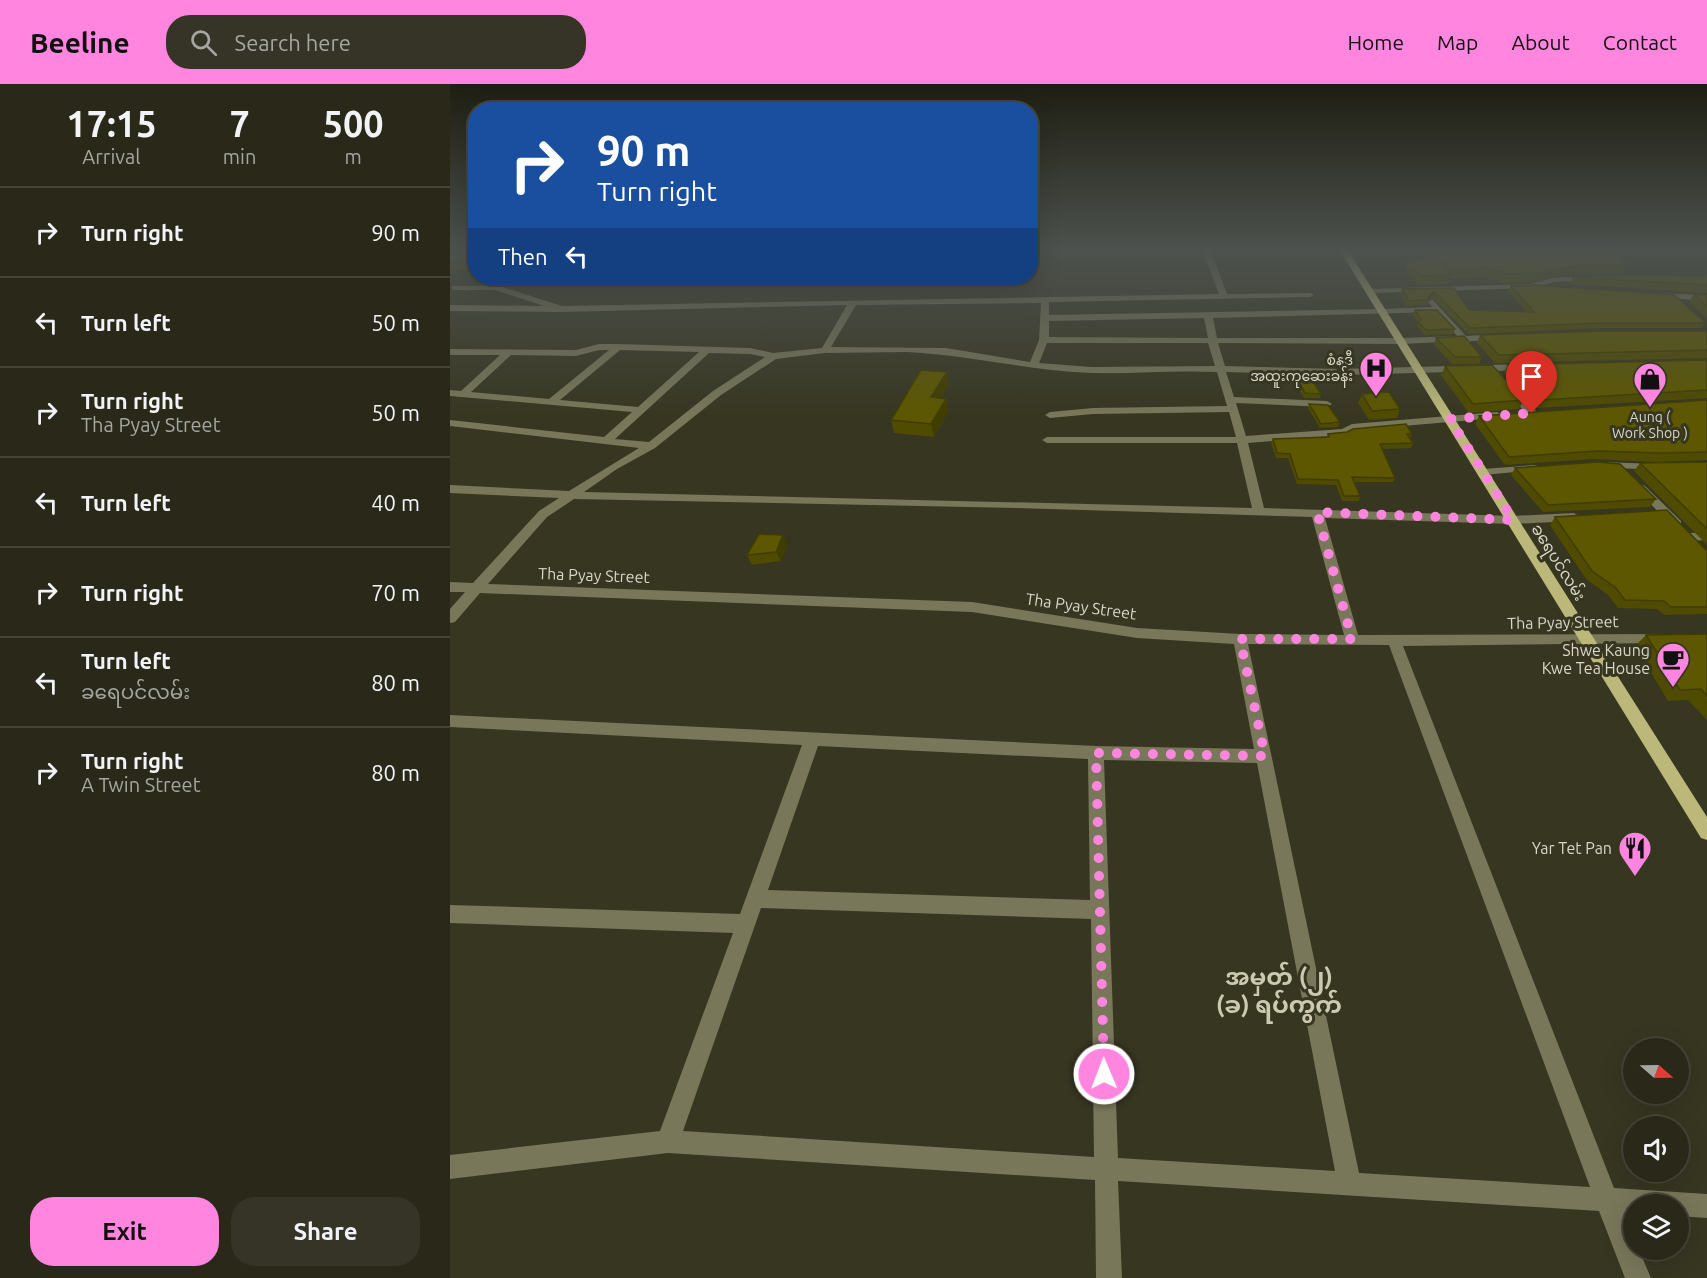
<!DOCTYPE html>
<meta charset="utf-8">
<style>
:root{--surface:#292819;--page:#353426;--text:#f1f3f6;--muted:#a5a6a2;--line:#454438;--accent:#ff85de}
body{margin:0;font-family:Ubuntu,"Noto Sans Myanmar",sans-serif;background:var(--page);color:var(--text);height:100vh;display:flex;flex-direction:column;font-size:22px;white-space:nowrap}
*{box-sizing:border-box;margin:0}
p{font-size:20px;color:var(--muted)}
.icon{flex:none;width:33px;height:33px;fill:none;stroke:currentColor;stroke-width:2;stroke-linecap:round;stroke-linejoin:round}
.map{position:relative;flex:1;overflow:hidden}
.sheet{display:flex;flex-direction:column;background:var(--surface);width:450px}
.sheet>*{flex:none}
.hud{position:absolute;left:18px;top:18px;width:570px;height:183px;border-radius:24px;box-shadow:0 6px 24px #0002,0 0 0 2px var(--line);background:#1a4fa0;color:#fff;overflow:hidden}
.needle{width:39px;rotate:110deg}
.tools{position:absolute;left:1173px;top:954px;display:grid;gap:12px}
.tools a{display:grid;place-items:center;width:66px;height:66px;border-radius:50%;background:var(--surface);box-shadow:0 6px 24px #0002,0 0 0 2px var(--line);font-size:30px}
.pin{position:absolute;display:grid;place-items:center;width:51px;height:51px;color:#fff;margin:-62px -26px;border-radius:50% 50% 50% 0;rotate:-45deg;box-shadow:0 0 6px #0007}
.pin .icon{rotate:45deg}
.me{position:absolute;width:66px;margin:-33px;rotate:359deg;stroke-linejoin:round;filter:drop-shadow(0 0 4px #0008)}
.turn{display:flex;align-items:center;gap:21px;height:126px;padding:0 30px;font-size:27px}
.turn .icon{width:78px;height:78px;stroke-width:2.5}
.turn b{display:block;font-size:42px;line-height:51px}
.then{display:flex;align-items:center;height:57px;padding:0 30px;background:#0003;gap:12px;font-size:22px}
.eta{display:flex;justify-content:space-evenly;align-items:center;height:102px;text-align:center}
.eta b{font-size:36px;font-weight:700;line-height:42px}
.primary-button{display:flex;gap:12px;margin-top:auto;padding:12px 30px}
.primary-button a{flex:1;height:69px;border-radius:24px;background:var(--accent);color:#111;font-size:24px;font-weight:700;line-height:69px;text-align:center}
.primary-button a+a{background:var(--page);color:var(--text)}
ul{padding:0;list-style:none}
li{display:flex;align-items:center;gap:18px;height:90px;padding:0 30px;border-top:2px solid var(--line)}
li div{flex:1}
li b{display:block;font-size:22px}
li em{font-style:normal}
header{display:flex;align-items:center;gap:36px;box-sizing:border-box;height:84px;padding:0 30px;background:var(--accent);color:#111}
header strong{font-size:28px}
nav{display:flex;gap:33px;margin-inline-start:auto;font-size:21px}
.search{width:420px;height:54px;background:var(--page);display:flex;align-items:center;gap:15px;box-sizing:border-box;padding:0 21px;border-radius:24px;color:var(--muted);font-size:22px}
main{display:flex;flex:1;min-height:0}
.map>svg:first-child{display:block}
.lines{fill:none;stroke-linecap:round;stroke-linejoin:round}
.minor{fill:#78775a;fill-rule:evenodd}
.major{fill:#bbb87a;fill-rule:evenodd}
.wall{fill:#4f4b00}
.shaded-wall{fill:#403d00}
.building{fill:#5c5700;stroke:#403d00;stroke-width:1.5}
.route{stroke:#ff85de;stroke-width:10;stroke-dasharray:0 18}
.labels{text-anchor:middle;stroke-width:6;stroke-linejoin:round;paint-order:stroke}
.far-poi-label{font-size:14px;fill:#d7d7ca;stroke:#373621;text-anchor:end}
.street-label{font-size:16px;fill:#d7d7ca;stroke:#373621}
.poi-label{font-size:16px;fill:#d7d7ca;stroke:#373621;text-anchor:end}
.near-quarter-label{font-size:24px;font-weight:bold;fill:#cbcab0;stroke:#373621}
</style>
<header>
<strong>Beeline</strong>
<div class="search"><svg class="icon" aria-label="search" viewBox="0 0 24 24"><circle cx="10" cy="10" r="6"/><path d="M15 15l6 6"/></svg>Search here</div>
<nav><a>Home</a><a>Map</a><a>About</a><a>Contact</a></nav>
</header>
<main>
<section class="sheet">
<div class="eta">
<div><b>17:15</b><p>Arrival</p></div>
<div><b>7</b><p>min</p></div>
<div><b>500</b><p>m</p></div>
</div>
<ul>
<li><svg class="icon" aria-label="right" viewBox="0 0 24 24"><path d="M7 20v-9h11M14 6l5 5-5 5"/></svg><div><b>Turn right</b></div><em>90 m</em></li>
<li><svg class="icon" aria-label="left" viewBox="0 0 24 24"><path d="M17 20v-9H6M10 6l-5 5 5 5"/></svg><div><b>Turn left</b></div><em>50 m</em></li>
<li><svg class="icon" aria-label="right" viewBox="0 0 24 24"><path d="M7 20v-9h11M14 6l5 5-5 5"/></svg><div><b>Turn right</b><p>Tha Pyay Street</p></div><em>50 m</em></li>
<li><svg class="icon" aria-label="left" viewBox="0 0 24 24"><path d="M17 20v-9H6M10 6l-5 5 5 5"/></svg><div><b>Turn left</b></div><em>40 m</em></li>
<li><svg class="icon" aria-label="right" viewBox="0 0 24 24"><path d="M7 20v-9h11M14 6l5 5-5 5"/></svg><div><b>Turn right</b></div><em>70 m</em></li>
<li><svg class="icon" aria-label="left" viewBox="0 0 24 24"><path d="M17 20v-9H6M10 6l-5 5 5 5"/></svg><div><b>Turn left</b><p>ခရေပင်လမ်း</p></div><em>80 m</em></li>
<li><svg class="icon" aria-label="right" viewBox="0 0 24 24"><path d="M7 20v-9h11M14 6l5 5-5 5"/></svg><div><b>Turn right</b><p>A Twin Street</p></div><em>80 m</em></li>
</ul>
<div class="primary-button"><a>Exit</a><a>Share</a></div>
</section>
<div class="map">
<svg width="1257" height="1194" viewBox="0 0 1257 1194">
<rect width="100%" height="100%" fill="#373621"/>
<g class="lines">
<g class="minor">
<path d="M752 165H760L777 210 860 209 864 211 860 213 599 218V231L933 225 982 223 978 218 982 215 1016 252 1049 250 1054 253 1049 256 1021 257 1017 261 1011 257 951 260 768 259 775 282 889 285 1077 280 1082 283 1077 286 889 291 776 288 784 313 877 317 882 320 877 323 786 319 796 352 892 345 902 340 1047 328 1052 331 1047 334 905 346 895 351 798 359 814 424 1063 432 1124 429 1130 433 1124 437 1063 440 875 434 908 551 1217 550 1219 554 1212 559 953 562 1164 1104 1257 1110V1134L1228 1132V1120H1184V1129H1174L1184 1152V1166H1189L1201 1194H1175L1149 1127 668 1097 672 1194H646L645 1096 218 1069 0 1095V1071L210 1047 283 849 0 839V821L290 830 352 661 0 643V631L646 662 804 665 784 560 687 554 522 528 30 509 5 538 0 539V525L15 508H0V498L23 499 89 427 109 414 0 409V401L119 407 189 364 0 342V336L154 353 182 328 0 312V306L11 307 50 271H0V265L126 266 149 260H168L300 264 323 269 372 264 397 221 111 228 0 227V221L94 222 45 206H2V202H41L38 194H46L49 202 112 222 769 210ZM591 219 589 256 580 278 496 264 381 263 406 221ZM986 228 1007 252 951 254H767L763 234ZM754 234 758 254 599 253V237ZM597 259H758L765 282 642 283 589 279ZM149 266H159L99 315 21 308 61 271 126 272ZM170 266 249 268 188 323 110 316ZM458 268C520 271 580 287 642 289 683 290 725 286 767 288L777 322 643 324 600 328 595 331 600 334 643 330 779 328 786 353H597L592 356 597 359H787L802 424 134 408 167 385 205 364 271 311 326 275 375 269ZM259 269 300 270 315 273 263 307 199 358 165 355ZM124 415 567 424 862 433 894 551 790 550 687 544 522 518 38 500 97 433ZM798 560 939 561 1140 1103 909 1089ZM368 662 638 675 640 816 318 806ZM654 676 807 679 885 1087 668 1074ZM311 824 641 835 644 1073 233 1047Z"/>
<polygon points="1142,192 1146,194 1145,196 1104,198 1083,204 920,209 916,207 920,205 1080,200 1103,194"/>
<polygon points="1204,209 1257,211 1257,217 1207,213 1204,213"/>
<polygon points="1055,303 1063,303 1086,327 1086,331 1078,331 1055,307"/>
<polygon points="1152,378 1206,380 1212,383 1206,386 1148,383 1148,379"/>
<polygon points="1084,381 1088,382 1088,386 1033,391 1027,388 1033,385"/>
<polygon points="1191,400 1195,402 1231,437 1231,443 1223,443 1187,406 1185,404"/>
<polygon points="1257,448 1257,456 1240,457 1234,453 1240,449"/>
</g>
<polygon class="major" points="889,165 897,165 1257,733 1257,756 1251,754"/>
</g>
<g class="wall">
<polygon points="26,165 26,186 0,186 0,167"/>
<polygon points="960,165 1161,165 1177,180 1172,189 1124,190 1093,196 1091,198 1051,199 1049,196 1040,197 1038,193 1000,195 999,194 997,200 968,201 955,185 958,176 975,176"/>
<polygon points="1257,192 1257,209 1119,200 1123,193"/>
<polygon points="1061,202 1256,239 1252,244 1152,244 1018,250 982,213 979,215 977,221 957,222 950,210 952,205 1004,204 1019,226 1077,228 1058,207"/>
<polygon points="1244,210 1257,211 1257,234 1239,218"/>
<polygon points="965,226 1005,245 1003,250 975,251 967,242 968,239 963,231"/>
<polygon points="1257,247 1257,274 1045,279 1027,259 1030,251"/>
<polygon points="986,254 1032,273 1029,280 1002,280 984,261"/>
<polygon points="1257,276 1257,314 1086,324 1054,289 1058,281"/>
<polygon points="995,282 1074,316 1069,325 1019,329 991,291"/>
<polygon points="848,296 871,310 870,314 854,314 846,301"/>
<polygon points="499,300 490,314 496,315 498,328 484,353 444,349 441,336"/>
<polygon points="912,310 950,325 947,334 919,336 908,319"/>
<polygon points="1257,316 1257,376 1204,378 1143,375 1055,381 1025,340 1029,332"/>
<polygon points="859,320 890,338 888,343 870,344 858,324"/>
<polygon points="878,350 962,350 960,355 963,359 961,364 932,365 945,394 943,398 904,398 910,412 909,417 892,417 886,401 847,400 838,374 826,374 821,359 823,355 877,353"/>
<polygon points="1257,378 1257,461 1184,387 1190,379"/>
<polygon points="1065,384 1206,415 1200,423 1093,428 1061,391"/>
<polygon points="1105,433 1257,467 1257,530 1214,531 1207,525 1168,524 1158,511 1136,495 1100,441"/>
<polygon points="337,461 331,477 302,481 297,471"/>
<polygon points="1257,550 1257,636 1238,616 1218,617 1185,562 1196,551"/>
</g>
<g class="shaded-wall">
<polygon points="26,174 26,184 21,177"/>
<polygon points="1128,181 1124,190 1093,196 1091,198 1097,187"/>
<polygon points="984,208 982,213 978,216 978,213"/>
<polygon points="497,288 499,300 483,326 481,313"/>
<polygon points="496,315 498,328 484,353 481,340"/>
<polygon points="333,451 337,461 331,477 326,468"/>
</g>
<g class="building">
<polygon points="3,165 26,165 26,174 21,177 0,178 0,167"/>
<polygon points="975,165 1161,165 1177,180 1128,181 1097,187 1095,189 1055,190 1053,187 1044,188 1042,184 1004,186 990,177 1000,191 971,192 958,176 990,176"/>
<polygon points="1165,191 1257,192 1257,201 1123,193"/>
<polygon points="1085,201 1224,211 1256,239 1155,239 1020,244 984,208 978,213 979,216 959,217 952,205 1004,204 1019,226 1084,228 1061,202"/>
<polygon points="1244,210 1257,211 1257,222"/>
<polygon points="965,226 987,226 1005,245 976,246 968,238 971,236"/>
<polygon points="1156,247 1257,247 1257,266 1049,271 1030,251"/>
<polygon points="1014,252 1032,273 1005,273 986,254"/>
<polygon points="1257,276 1257,306 1090,316 1058,281"/>
<polygon points="1042,281 1074,316 1023,320 995,282"/>
<polygon points="471,286 497,288 481,313 496,315 481,340 441,336"/>
<polygon points="858,290 871,310 855,309 848,296"/>
<polygon points="939,308 950,325 922,327 912,310"/>
<polygon points="1257,316 1257,368 1210,369 1148,367 1059,373 1029,332"/>
<polygon points="859,320 878,321 890,338 871,340"/>
<polygon points="956,340 962,350 957,350 963,359 930,360 945,394 902,393 910,412 894,412 888,396 848,395 840,370 827,369 823,355 879,353 878,350 897,348 903,345"/>
<polygon points="1148,378 1170,380 1206,415 1098,421 1065,384"/>
<polygon points="1257,378 1257,445 1190,379"/>
<polygon points="1217,426 1257,467 1257,523 1221,523 1214,517 1175,516 1165,503 1142,487 1105,433"/>
<polygon points="309,450 333,451 326,468 297,471"/>
<polygon points="1257,550 1257,612 1251,605 1230,606 1196,551"/>
</g>
<linearGradient id="sky" x2="0" y2="1"><stop stop-color="#1e1e12"/><stop offset="0.5" stop-color="#4d524e"/><stop offset="1" stop-color="#4d524e" stop-opacity="0"/></linearGradient>
<rect width="1257" height="332" fill="url(#sky)"/>
<g class="lines">
<polyline class="route" points="654,990 646,669 815,672 790,555 902,555 867,428 1063,436 1000,335 1082,329"/>
</g>
<defs>
<symbol id="hospital-pin" viewBox="-11 -11 22 30"><path d="M0 17L-7.5 6A9.5 9.5 0 1 1 7.5 6Z" fill="#ff85de" stroke="#373621"/><path d="M-5-5h3v3.5h4V-5h3V5h-3V1.5h-4V5h-3Z" fill="#111"/></symbol>
<symbol id="shop-pin" viewBox="-11 -11 22 30"><path d="M0 17L-7.5 6A9.5 9.5 0 1 1 7.5 6Z" fill="#ff85de" stroke="#373621"/><path d="M-5-2.5h2.3a2.7 3.5 0 0 1 5.4 0H5L5.5 6h-11ZM-1.5-2.5h3a1.5 2.3 0 0 0-3 0Z" fill="#111"/></symbol>
<symbol id="cafe-pin" viewBox="-11 -11 22 30"><path d="M0 17L-7.5 6A9.5 9.5 0 1 1 7.5 6Z" fill="#ff85de" stroke="#373621"/><path d="M-5.5-4.5H6V0H3Q3 3.5 0 3.5H-2.5Q-5.5 3.5-5.5 0ZM3-3.2v2h1.7v-2ZM-6 4.5H4V6H-6Z" fill="#111"/></symbol>
<symbol id="restaurant-pin" viewBox="-11 -11 22 30"><path d="M0 17L-7.5 6A9.5 9.5 0 1 1 7.5 6Z" fill="#ff85de" stroke="#373621"/><path d="M-5-6h1v4h1v-4h1v4h1v-4h1v5L-1.5 .5V6h-2V.5L-5-1ZM5-6V6H3V1.5H1.5Q1.5-4 5-6Z" fill="#111"/></symbol>
</defs>
<g fill-rule="evenodd">
<use href="#hospital-pin" x="907" y="265" width="38" height="52"/>
<use href="#shop-pin" x="1181" y="276" width="38" height="52"/>
<use href="#cafe-pin" x="1204" y="556" width="38" height="52"/>
<use href="#restaurant-pin" x="1166" y="745" width="38" height="52"/>
</g>
<g class="labels">
<g class="far-poi-label">
<text x="903" y="281">စံနဒီ<tspan x="903" dy="16">အထူးကုဆေးခန်း</tspan></text>
<text x="1200" y="338" text-anchor="middle">Aung (<tspan x="1200" dy="16">Work Shop )</tspan></text>
</g>
<g class="street-label">
<text transform="translate(1109 478) rotate(58)" y="6">ခရေပင်လမ်း</text>
<text transform="translate(144 491) rotate(2)" y="6">Tha Pyay Street</text>
<text transform="translate(631 522) rotate(8)" y="6">Tha Pyay Street</text>
<text transform="translate(1113 538) rotate(-1)" y="6">Tha Pyay Street</text>
</g>
<g class="poi-label">
<text x="1200" y="572">Shwe Kaung<tspan x="1200" dy="18">Kwe Tea House</tspan></text>
<text x="1162" y="770">Yar Tet Pan</text>
</g>
<g class="near-quarter-label">
<text x="829" y="901">အမှတ် (၂)<tspan x="829" dy="28">(ခ) ရပ်ကွက်</tspan></text>
</g>
</g>
</svg>
<div class="tools">
<a><svg class="needle" viewBox="-14 -14 28 28"><path d="M0-13l5 13h-10z" fill="#e53935"/><path d="M0 13l5-13h-10z" fill="#a5a6a2"/></svg></a>
<a><svg class="icon" aria-label="sound" viewBox="0 0 24 24"><path d="M4 9h4l5-4v14l-5-4H4zM17 9q2 3 0 6"/></svg></a>
<a><svg class="icon" aria-label="layers" viewBox="0 0 24 24"><path d="M12 4l9 5-9 5-9-5zM3 14l9 5 9-5"/></svg></a>
</div>
<div class="pin" style="left:1082px;top:329px;background:#d93025"><svg class="icon" aria-label="arrive" viewBox="0 0 24 24"><path d="M6 21V4h12l-3 4 3 4H6"/></svg></div>
<svg class="me" style="left:654px;top:990px" viewBox="-20 -20 40 40"><circle r="17" fill="#ff85de" stroke="#fff" stroke-width="3"/><path d="M0-11L8 9 0 5-8 9z" fill="#fff"/></svg>
<div class="hud">
<div class="turn"><svg class="icon" aria-label="right" viewBox="0 0 24 24"><path d="M7 20v-9h11M14 6l5 5-5 5"/></svg><div><b>90 m</b>Turn right</div></div>
<div class="then">Then<svg class="icon" aria-label="left" viewBox="0 0 24 24"><path d="M17 20v-9H6M10 6l-5 5 5 5"/></svg></div>
</div>
</div>
</main>
